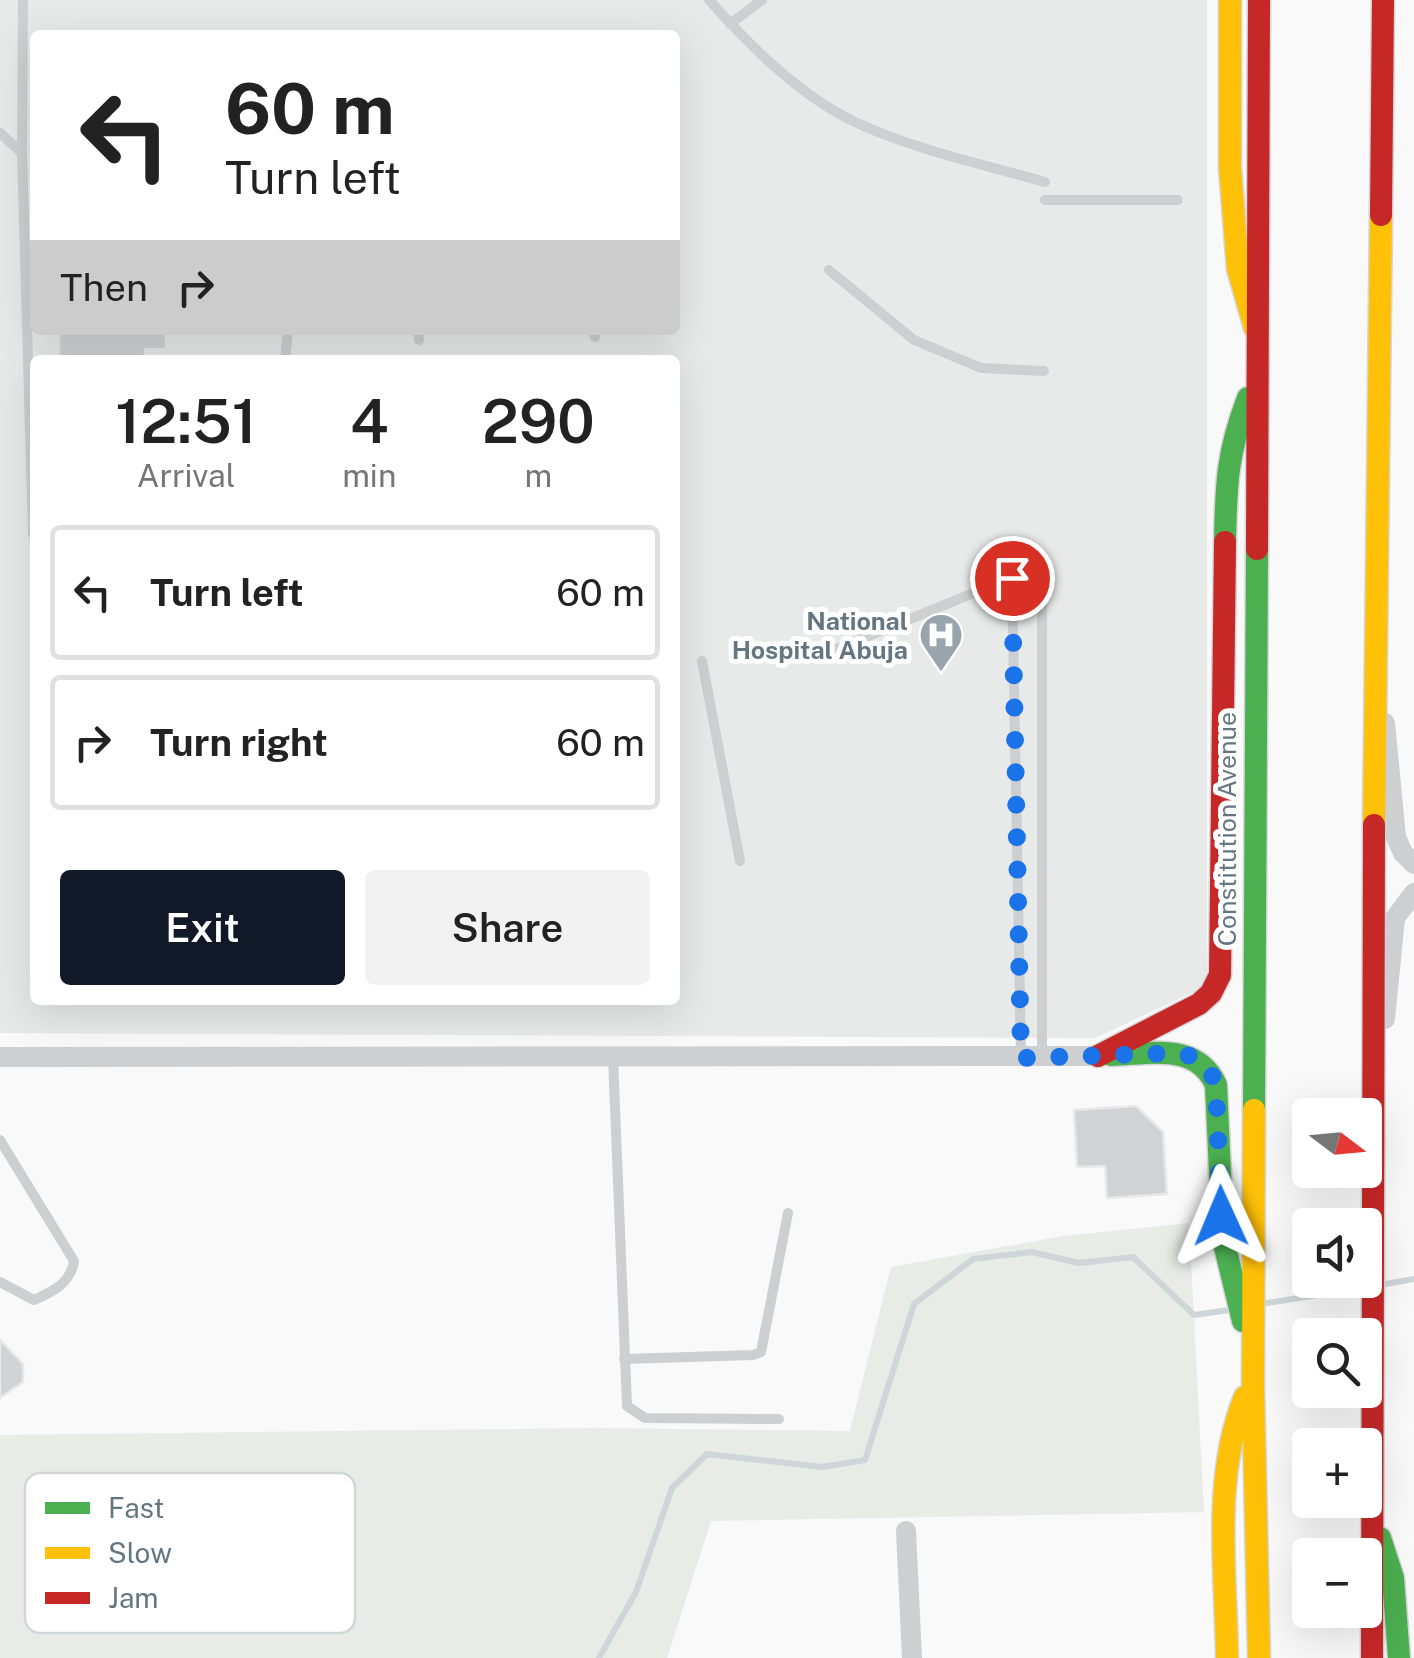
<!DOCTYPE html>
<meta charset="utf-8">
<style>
:root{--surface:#fff;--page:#f2f2f2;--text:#222;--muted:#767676;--line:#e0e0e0;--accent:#111827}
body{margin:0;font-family:"Public Sans",sans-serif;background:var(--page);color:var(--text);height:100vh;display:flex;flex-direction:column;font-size:38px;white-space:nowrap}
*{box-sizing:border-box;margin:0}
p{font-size:32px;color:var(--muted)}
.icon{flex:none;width:55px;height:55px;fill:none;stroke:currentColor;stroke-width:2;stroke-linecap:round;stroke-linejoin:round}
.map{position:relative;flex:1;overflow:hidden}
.panel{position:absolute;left:30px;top:355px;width:650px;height:650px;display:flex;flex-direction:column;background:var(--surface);border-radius:10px;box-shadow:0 10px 40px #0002}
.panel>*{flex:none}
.hud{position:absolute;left:30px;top:30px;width:650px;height:305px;border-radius:10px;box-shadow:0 10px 40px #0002;background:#fff;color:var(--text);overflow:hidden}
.needle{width:65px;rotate:106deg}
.controls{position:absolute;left:1292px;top:1098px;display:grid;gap:20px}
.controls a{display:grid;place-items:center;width:90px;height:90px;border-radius:10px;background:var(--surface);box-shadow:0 10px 40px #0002;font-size:50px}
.pin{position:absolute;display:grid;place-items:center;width:85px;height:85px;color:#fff;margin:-42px;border:5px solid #fff;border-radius:50%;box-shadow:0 2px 10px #0007}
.me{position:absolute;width:110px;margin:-55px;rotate:359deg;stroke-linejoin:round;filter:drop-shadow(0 0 8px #0008)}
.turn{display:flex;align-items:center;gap:35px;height:210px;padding:0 30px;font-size:45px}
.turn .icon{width:130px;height:130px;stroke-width:2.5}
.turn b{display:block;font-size:70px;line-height:85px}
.then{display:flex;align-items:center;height:95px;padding:0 30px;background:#0003;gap:20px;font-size:38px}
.eta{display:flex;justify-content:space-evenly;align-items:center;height:170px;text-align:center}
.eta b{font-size:60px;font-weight:600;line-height:70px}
.cta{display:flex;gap:20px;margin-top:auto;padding:20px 30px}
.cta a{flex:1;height:115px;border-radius:10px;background:var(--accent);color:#fff;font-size:40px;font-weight:600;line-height:115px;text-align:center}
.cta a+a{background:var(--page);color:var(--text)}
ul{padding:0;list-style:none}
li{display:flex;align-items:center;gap:30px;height:135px;margin:0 20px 15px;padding:0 10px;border:5px solid var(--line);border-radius:10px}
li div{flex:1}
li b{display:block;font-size:38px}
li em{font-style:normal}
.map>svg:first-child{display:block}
.built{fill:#e8e9e9;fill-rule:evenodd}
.green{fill:#e8ebe6}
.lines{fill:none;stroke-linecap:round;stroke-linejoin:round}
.stream{stroke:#ced6d9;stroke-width:6}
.building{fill:#d0d2d3;stroke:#e8e8e8;stroke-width:2.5}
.fast-casing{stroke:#d5d6d7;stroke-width:25}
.slow-casing{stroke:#d5d6d7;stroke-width:25}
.jam-casing{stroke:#d5d6d7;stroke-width:25}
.lane{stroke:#cecfd0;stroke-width:10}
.street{stroke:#cecfd0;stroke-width:20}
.fast{stroke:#4caf50;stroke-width:22}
.slow{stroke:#ffc107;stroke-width:22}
.jam{stroke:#c62828;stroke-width:22}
.route{stroke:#1a73e8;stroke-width:18;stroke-dasharray:0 32.4}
.labels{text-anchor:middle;stroke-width:10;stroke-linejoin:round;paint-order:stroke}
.poi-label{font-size:25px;font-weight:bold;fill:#657683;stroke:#fff;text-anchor:end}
.street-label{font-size:25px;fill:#657683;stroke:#fff}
.key{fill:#fff;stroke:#d1d6da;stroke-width:2.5}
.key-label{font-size:28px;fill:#657683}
</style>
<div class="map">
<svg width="1414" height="1658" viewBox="0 0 1414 1658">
<rect width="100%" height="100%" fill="#f9f9f9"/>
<path class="built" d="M0 0H1207V986L1095 1038 0 1033ZM35 35H675V330H35ZM35 360H675V1000H35Z"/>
<polygon class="green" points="1189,1223 1204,1512 711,1521 667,1658 0,1658 0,1435 598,1428 850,1431 891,1267 1063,1236"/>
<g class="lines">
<g class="stream">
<polyline points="1380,1285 1414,1279"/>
<polyline points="1261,1304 1363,1288"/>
<polyline points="599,1658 636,1592 672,1488 707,1454 822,1467 865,1460 914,1304 973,1259 1032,1252 1079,1263 1133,1257 1194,1315 1229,1310"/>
</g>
</g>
<g class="building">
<polygon points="59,330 166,330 166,349 145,349 145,360 59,360"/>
<polygon points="1136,1106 1163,1132 1167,1194 1107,1198 1105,1166 1077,1167 1074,1110"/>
<polygon points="0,1340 23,1364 23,1382 0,1398"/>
</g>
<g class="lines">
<defs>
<g id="fast">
<path d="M1225 542C1226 484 1227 453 1248 398"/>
<path d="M1111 1055C1151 1054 1197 1042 1216 1085L1223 1239 1243 1321"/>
<polyline points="1254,1110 1257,549"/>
<polyline points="1380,1538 1393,1578 1399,1658"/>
</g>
<g id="slow">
<polyline points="1230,0 1230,168 1238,269 1255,328"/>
<polyline points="1374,825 1381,215"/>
<polyline points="1254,1110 1253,1386 1259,1658"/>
<path d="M1227 1658C1226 1574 1212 1477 1245 1397"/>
</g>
<g id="jam">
<polyline points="1381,215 1383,0"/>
<polyline points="1257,549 1259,0"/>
<polyline points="1098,1056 1199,1004 1211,993 1220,975 1225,542"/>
<polyline points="1372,1658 1374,825"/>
</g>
</defs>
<use href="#fast" class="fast-casing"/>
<use href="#slow" class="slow-casing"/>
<use href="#jam" class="jam-casing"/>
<g class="lane">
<polyline points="23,0 22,153 33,534"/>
<path d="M709 0C750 46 799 95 855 122 915 150 982 164 1045 182"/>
<polyline points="730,24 762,0"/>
<polyline points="0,133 22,153"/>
<polyline points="1045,200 1178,200"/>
<polyline points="829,270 914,340 981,368 1044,371"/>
<polyline points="418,330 419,340"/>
<polyline points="592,330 595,337"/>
<polyline points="285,360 288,330"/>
<polyline points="1012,578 1021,1057"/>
<polyline points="812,659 1042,565 1042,1056"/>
<polyline points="702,661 740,861"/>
<polyline points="613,1057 627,1406 645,1418 779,1419"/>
<path d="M0 1140 74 1261C71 1283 52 1292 34 1300L0 1282"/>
<polyline points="624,1359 753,1355 761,1352 788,1213"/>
</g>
<g class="street">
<polyline points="1385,723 1396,837 1403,853 1414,864"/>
<polyline points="1385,1019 1395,918 1414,893"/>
<polyline points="0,1057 1098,1056"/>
<polyline points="906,1531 912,1658"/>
</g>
<use href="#fast" class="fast"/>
<use href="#slow" class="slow"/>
<use href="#jam" class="jam"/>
</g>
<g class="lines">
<path class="route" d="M1012 578 1021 1058 1179 1053C1198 1056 1211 1067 1216 1086L1221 1216"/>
</g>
<defs>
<symbol id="hospital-pin" viewBox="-11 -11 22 30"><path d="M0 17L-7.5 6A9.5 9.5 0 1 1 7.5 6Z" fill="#99a4ac" stroke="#fff"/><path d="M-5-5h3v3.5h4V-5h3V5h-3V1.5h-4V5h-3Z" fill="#fff"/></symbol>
</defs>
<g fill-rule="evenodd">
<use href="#hospital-pin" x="916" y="610" width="50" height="68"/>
</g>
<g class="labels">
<g class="poi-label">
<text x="908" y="630">National<tspan x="908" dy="29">Hospital Abuja</tspan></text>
</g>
<g class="street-label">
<text transform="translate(1227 829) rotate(-90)" y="9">Constitution Avenue</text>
</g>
</g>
<rect x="25" y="1473" width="330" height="160" rx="15" class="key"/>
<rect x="45" y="1502" width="45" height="12" fill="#4caf50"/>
<rect x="45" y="1547" width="45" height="12" fill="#ffc107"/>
<rect x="45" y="1592" width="45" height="12" fill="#c62828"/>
<g class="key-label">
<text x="108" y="1518">Fast</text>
<text x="108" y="1563">Slow</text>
<text x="108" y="1608">Jam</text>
</g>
</svg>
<div class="controls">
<a><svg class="needle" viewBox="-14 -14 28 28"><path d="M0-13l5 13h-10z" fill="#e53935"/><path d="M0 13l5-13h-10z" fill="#767676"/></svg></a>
<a><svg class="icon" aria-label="sound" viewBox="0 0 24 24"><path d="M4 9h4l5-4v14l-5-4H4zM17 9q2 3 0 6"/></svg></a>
<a><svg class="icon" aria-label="search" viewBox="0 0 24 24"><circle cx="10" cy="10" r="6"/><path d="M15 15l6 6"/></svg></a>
<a>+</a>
<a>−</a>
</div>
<div class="pin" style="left:1012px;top:578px;background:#d93025"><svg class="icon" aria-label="arrive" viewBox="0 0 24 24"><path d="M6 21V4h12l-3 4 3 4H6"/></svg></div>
<svg class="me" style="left:1221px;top:1216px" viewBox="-20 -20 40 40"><path d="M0-17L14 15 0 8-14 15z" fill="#1a73e8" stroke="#fff" stroke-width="4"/></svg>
<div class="hud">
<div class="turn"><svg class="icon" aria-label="left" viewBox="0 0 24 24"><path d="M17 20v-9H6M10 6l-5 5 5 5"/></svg><div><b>60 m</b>Turn left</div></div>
<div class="then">Then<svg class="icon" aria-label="right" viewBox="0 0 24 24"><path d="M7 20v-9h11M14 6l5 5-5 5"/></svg></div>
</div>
<section class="panel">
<div class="eta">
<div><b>12:51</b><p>Arrival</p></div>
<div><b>4</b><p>min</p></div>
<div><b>290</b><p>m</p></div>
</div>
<ul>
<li><svg class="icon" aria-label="left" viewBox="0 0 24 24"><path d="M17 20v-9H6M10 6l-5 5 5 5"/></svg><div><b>Turn left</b></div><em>60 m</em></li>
<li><svg class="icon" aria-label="right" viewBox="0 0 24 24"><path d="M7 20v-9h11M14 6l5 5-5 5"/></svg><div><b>Turn right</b></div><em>60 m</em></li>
</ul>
<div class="cta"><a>Exit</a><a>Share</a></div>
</section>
</div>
